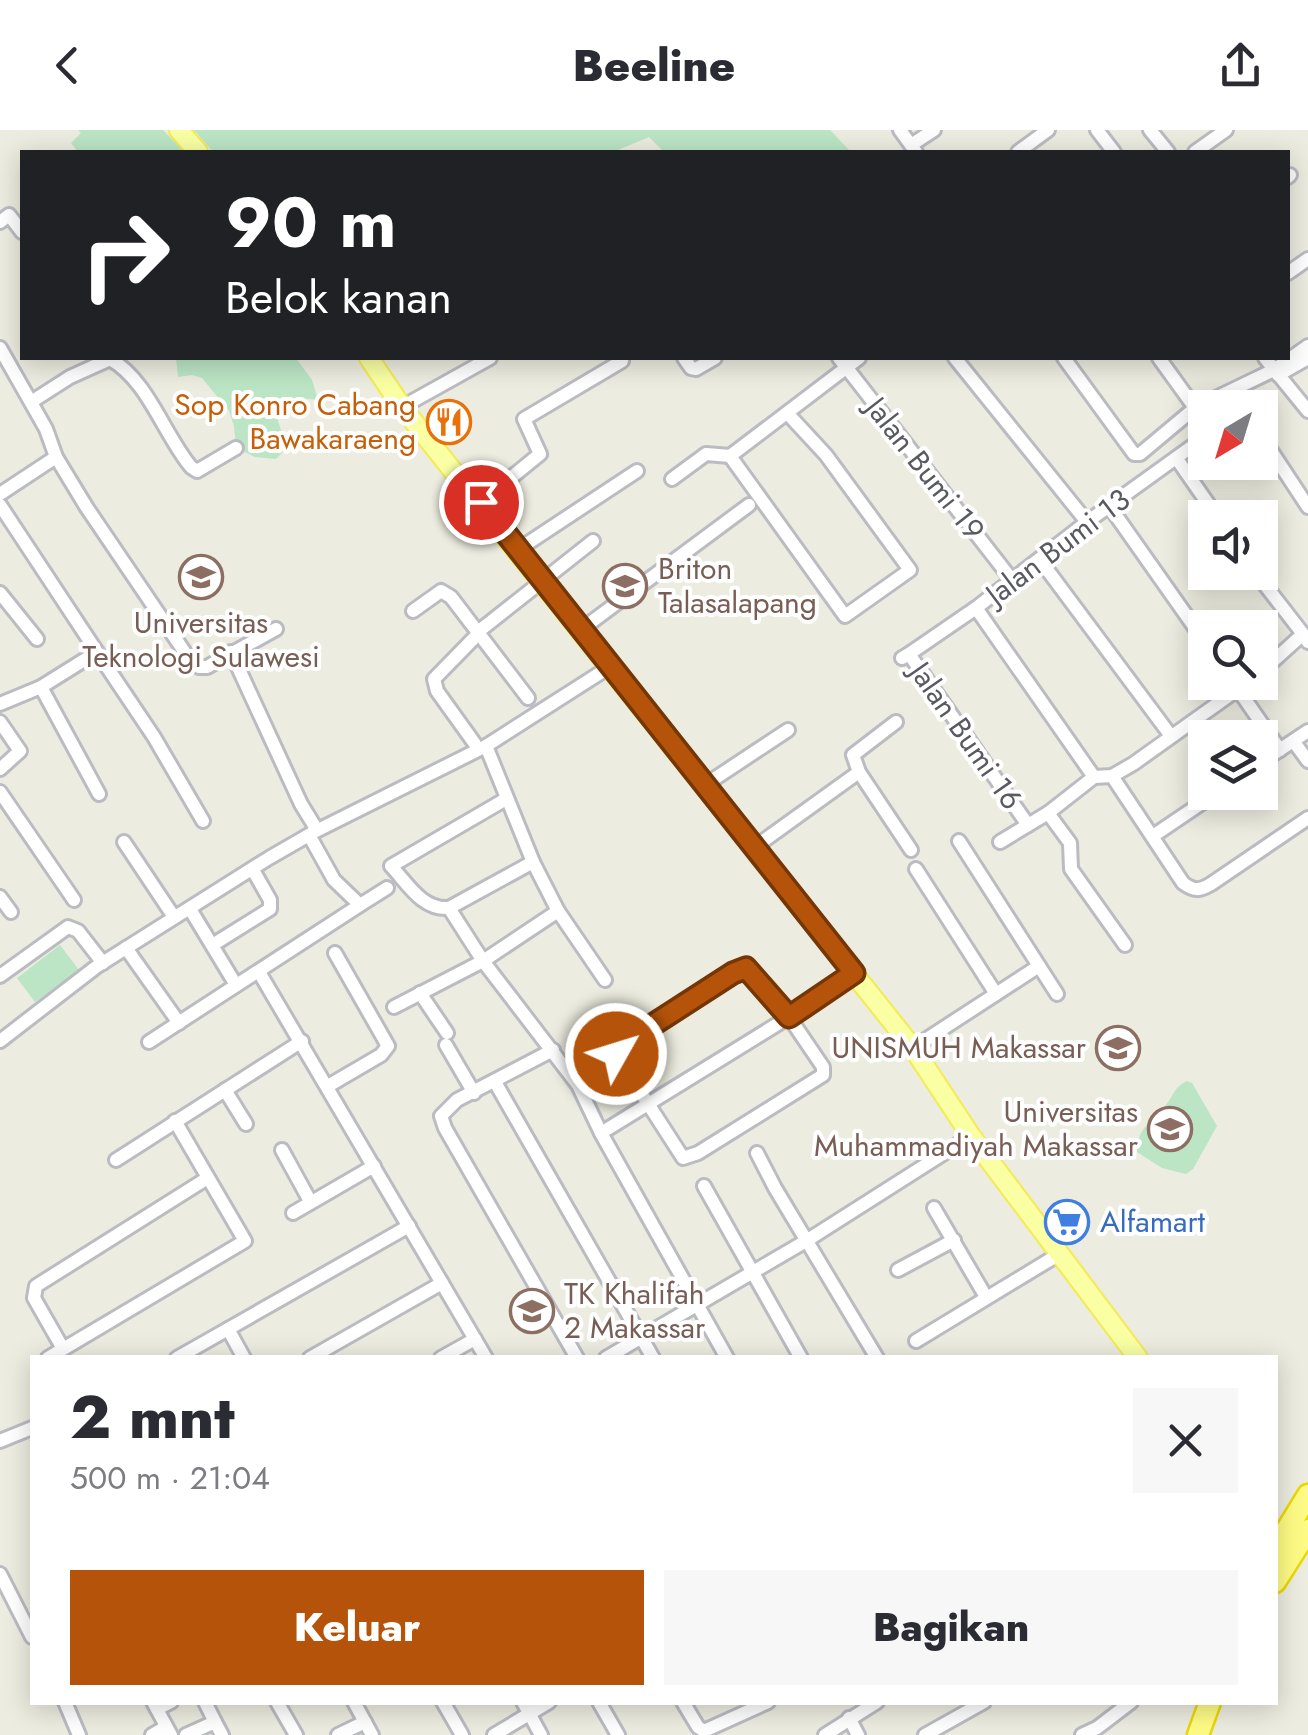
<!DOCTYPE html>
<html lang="id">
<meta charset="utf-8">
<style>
:root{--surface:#fff;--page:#f7f7f7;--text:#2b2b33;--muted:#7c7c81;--accent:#b45309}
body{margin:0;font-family:Jost,sans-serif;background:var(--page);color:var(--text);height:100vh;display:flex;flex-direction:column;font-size:38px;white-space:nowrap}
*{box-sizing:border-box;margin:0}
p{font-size:32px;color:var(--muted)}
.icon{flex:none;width:55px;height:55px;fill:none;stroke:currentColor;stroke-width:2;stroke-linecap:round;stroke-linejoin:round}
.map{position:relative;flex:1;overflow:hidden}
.details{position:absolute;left:30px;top:1225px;width:1248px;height:350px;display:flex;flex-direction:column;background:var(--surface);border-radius:0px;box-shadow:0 5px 25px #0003}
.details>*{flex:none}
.top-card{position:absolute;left:20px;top:20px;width:1270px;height:210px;border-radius:0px;box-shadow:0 5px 25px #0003;background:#202124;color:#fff;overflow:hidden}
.needle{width:65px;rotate:218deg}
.buttons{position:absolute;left:1188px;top:260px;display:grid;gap:20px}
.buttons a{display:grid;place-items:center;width:90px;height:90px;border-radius:0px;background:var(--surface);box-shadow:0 5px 25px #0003;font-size:50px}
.pin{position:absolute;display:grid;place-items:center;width:85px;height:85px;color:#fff;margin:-42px;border:5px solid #fff;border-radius:50%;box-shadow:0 2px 10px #0007}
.me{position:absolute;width:110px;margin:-55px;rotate:51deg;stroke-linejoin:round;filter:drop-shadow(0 0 8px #0008)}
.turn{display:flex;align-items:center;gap:35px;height:210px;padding:0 40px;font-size:45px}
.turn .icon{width:130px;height:130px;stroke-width:2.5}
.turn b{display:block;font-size:70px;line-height:85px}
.round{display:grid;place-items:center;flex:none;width:105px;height:105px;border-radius:0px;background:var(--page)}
.summary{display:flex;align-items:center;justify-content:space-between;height:170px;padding:0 40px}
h1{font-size:60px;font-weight:800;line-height:75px}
.action{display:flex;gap:20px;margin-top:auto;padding:20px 40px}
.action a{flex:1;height:115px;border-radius:0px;background:var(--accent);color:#fff;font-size:40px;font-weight:800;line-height:115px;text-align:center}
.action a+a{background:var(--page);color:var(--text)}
header{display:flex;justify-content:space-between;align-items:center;height:130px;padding:0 40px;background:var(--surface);font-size:45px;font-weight:800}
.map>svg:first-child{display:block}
.green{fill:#bbe5c5}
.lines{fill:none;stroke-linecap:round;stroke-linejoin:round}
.minor-casing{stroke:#bbbcc2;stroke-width:18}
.major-casing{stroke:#f3eb52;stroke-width:22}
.highway-casing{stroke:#ecd800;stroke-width:25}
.minor{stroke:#fff;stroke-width:12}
.major{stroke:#f9ffa2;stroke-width:18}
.highway{stroke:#fefb85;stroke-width:20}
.route-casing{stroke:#753606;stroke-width:25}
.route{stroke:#b45309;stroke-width:18}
.labels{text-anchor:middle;stroke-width:8;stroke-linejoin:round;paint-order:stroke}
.food-label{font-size:30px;fill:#c56008;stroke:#fff;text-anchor:end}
.street-label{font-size:30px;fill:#595a61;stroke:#fff}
.education-label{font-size:30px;fill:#785e54;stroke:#fff;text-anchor:start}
.shop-label{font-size:30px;fill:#366cbe;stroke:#fff;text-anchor:start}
</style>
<header><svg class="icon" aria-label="back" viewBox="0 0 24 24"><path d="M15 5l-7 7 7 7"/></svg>Beeline<svg class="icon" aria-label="share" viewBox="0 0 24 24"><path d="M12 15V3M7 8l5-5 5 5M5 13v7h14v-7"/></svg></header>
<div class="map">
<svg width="1308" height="1605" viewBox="0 0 1308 1605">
<rect width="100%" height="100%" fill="#ecece0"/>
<g class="green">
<polygon points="78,0 163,0 184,22 78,22 71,13 81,3"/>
<polygon points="194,0 830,0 851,22 664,22 649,7 613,22 213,22"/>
<path d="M176 228H296L312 250 318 270C299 266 289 274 277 288L287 318 276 329 255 327 236 318 234 296 229 281 202 248 192 245 178 247Z"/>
<polygon points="60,815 79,840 35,872 17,848"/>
<path d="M1187 951 1192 953 1217 996 1193 1039 1186 1044 1162 1038 1137 1022C1137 997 1152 992 1166 975 1174 965 1174 957 1187 951Z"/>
</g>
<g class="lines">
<defs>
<g id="minor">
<polyline points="900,0 916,22"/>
<polyline points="1097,0 1114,22"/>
<polyline points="1150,0 1168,22"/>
<polyline points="911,15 934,0"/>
<polyline points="1018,22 1048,0"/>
<polyline points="1195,22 1226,0"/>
<polyline points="1288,47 1290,45"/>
<polyline points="0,92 9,85 22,102"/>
<polyline points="1288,143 1308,129"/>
<polyline points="0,218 46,299 56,327 87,378 192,533 199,537 207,537 276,499"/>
<polyline points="684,228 691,238 696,239 715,228"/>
<polyline points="839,228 1012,450"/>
<polyline points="955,228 1087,392"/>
<polyline points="1064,228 1134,324 1140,324 1195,278"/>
<polyline points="1159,228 1195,278 1274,240 1308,216"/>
<polyline points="1265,228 1308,281"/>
<polyline points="1278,245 1308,228"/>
<path d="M31 272 70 247 110 229C148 250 164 305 191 337L197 341 236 318"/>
<polyline points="402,277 490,228"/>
<polyline points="1260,304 1308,377"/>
<polyline points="730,326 845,486 910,440 826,325 788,284"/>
<polyline points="1177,329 1218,388"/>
<polyline points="672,349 706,324 730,326 859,228"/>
<polyline points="0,364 56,327"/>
<polyline points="481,372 540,324 524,289 622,231"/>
<polyline points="0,375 97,522"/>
<polyline points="1110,377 1205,512"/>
<polyline points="519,419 637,341"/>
<polyline points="1040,430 1171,606"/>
<polyline points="1255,442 1303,504"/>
<polyline points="0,463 37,509"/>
<polyline points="976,478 1094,647"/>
<polyline points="413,481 441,461 451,467 528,568"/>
<polyline points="582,499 749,375"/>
<polyline points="479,501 593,411"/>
<polyline points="231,522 301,674 317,700"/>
<polyline points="909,524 976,478 1087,392 1205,307"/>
<polyline points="902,528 909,524 1028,695"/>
<polyline points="1260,543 1303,504 1308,512"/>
<polyline points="1233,552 1280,620"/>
<polyline points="41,557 99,664"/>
<polyline points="0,574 41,557 97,522 154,607 203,691"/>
<polyline points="0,592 20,621 0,639"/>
<polyline points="896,592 853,625 859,642 911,720"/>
<polyline points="1294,612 1308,631"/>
<polyline points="475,614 437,561 434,549 480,502"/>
<polyline points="486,616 533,732 558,781 605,850"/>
<polyline points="1260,633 1308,601"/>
<path d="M1112 646 1183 753C1194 761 1199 761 1211 754L1308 688"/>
<polyline points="705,655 788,600"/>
<polyline points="0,662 74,770"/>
<path d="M506 669 391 736C408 754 422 780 449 778L533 732"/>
<polyline points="1048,683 1070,713 1071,739 1125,815"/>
<polyline points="1153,706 1218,662"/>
<polyline points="124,712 174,787"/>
<polyline points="1000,712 1048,683 1094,647 1112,646 1133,634 1248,552"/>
<polyline points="755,717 859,642"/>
<polyline points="916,739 996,864"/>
<polyline points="0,767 11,782"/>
<polyline points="360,775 387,758"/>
<polyline points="449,778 483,831 578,955 601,1003 789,887 854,843"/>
<polyline points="190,779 236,855"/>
<polyline points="214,814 270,779 270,770 253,740"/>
<polyline points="126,818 179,893"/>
<polyline points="1039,836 1057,864"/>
<polygon points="746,839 789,887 823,937 823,945 698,1023 683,1028 616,924 617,919 690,869"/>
<polyline points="259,842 486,1228"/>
<polyline points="0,846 68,797 78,801 103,833"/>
<polyline points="420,863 447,903"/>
<polyline points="394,877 483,831 558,781"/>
<polyline points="0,911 96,837 269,728 314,702 486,616 611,536"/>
<polyline points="149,912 360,775 334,750 309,705"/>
<polyline points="446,915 474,963"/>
<polyline points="913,918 1039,836 959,711"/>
<polyline points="553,920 457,970 441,986 445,998 577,1228"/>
<polyline points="495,952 653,1228"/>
<polyline points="328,956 381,925 388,916 335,823"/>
<polyline points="225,960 246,994"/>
<polyline points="601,1003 727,1228"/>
<polyline points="282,1020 310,1071"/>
<polyline points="757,1023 775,1058 877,1228"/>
<polyline points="116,1030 302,911"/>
<polyline points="704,1056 801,1228"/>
<polyline points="934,1078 986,1167"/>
<polyline points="293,1083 374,1036"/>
<polyline points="898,1140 954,1110"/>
<polyline points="228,1199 244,1228"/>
<polyline points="916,1211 1061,1123"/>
<polyline points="62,1217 34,1168 36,1156 206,1049"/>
<polyline points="48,1228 245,1111 175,991"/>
<polyline points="177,1228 409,1096"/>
<polyline points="310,1228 442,1153"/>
<polyline points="441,1228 475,1209"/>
<polyline points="606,1228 806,1111 971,1006"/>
<polyline points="0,1311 32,1298"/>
<polyline points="0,1444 32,1507"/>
<polyline points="65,1572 79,1605"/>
<polyline points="153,1572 171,1605"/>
<polyline points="205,1572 215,1592"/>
<polyline points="277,1572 296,1605"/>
<polyline points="354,1572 372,1605"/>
<polyline points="443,1572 462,1605"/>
<polyline points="523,1572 541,1605"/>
<polyline points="599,1572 618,1605"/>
<polyline points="683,1572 698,1597 704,1601 768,1572"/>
<polyline points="157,1579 171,1572"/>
<polyline points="849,1588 858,1605"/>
<polyline points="152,1605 166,1597"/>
<polyline points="186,1605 215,1592 222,1605"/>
<polyline points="338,1605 365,1592"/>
<polyline points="494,1605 549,1572"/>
<polyline points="825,1605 877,1572"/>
<polyline points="925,1605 984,1572"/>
<polyline points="1082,1605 1097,1598 1131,1572"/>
</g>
<g id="major">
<polyline points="179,0 198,22"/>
<polyline points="369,228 402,277 913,918 971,1006 1138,1228"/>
</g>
<g id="highway">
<polyline points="1275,1419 1308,1365"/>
<polyline points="1275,1452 1308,1400"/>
<polyline points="1198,1605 1210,1572"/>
</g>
</defs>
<use href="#minor" class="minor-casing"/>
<use href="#major" class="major-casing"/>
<use href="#highway" class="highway-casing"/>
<use href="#minor" class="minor"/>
<use href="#major" class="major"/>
<use href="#highway" class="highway"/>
</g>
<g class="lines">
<defs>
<polyline id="route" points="481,372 854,843 789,887 746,838 733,843 623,914 616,924"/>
</defs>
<use href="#route" class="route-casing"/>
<use href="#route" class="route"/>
</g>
<defs>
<symbol id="restaurant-ring" viewBox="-11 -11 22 22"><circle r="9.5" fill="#fff" stroke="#e8710a" stroke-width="1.5"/><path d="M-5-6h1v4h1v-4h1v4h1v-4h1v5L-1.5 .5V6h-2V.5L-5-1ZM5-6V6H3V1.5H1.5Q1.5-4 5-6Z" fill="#e8710a"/></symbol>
<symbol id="university-ring" viewBox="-11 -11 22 22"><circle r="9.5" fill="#fff" stroke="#8d6e63" stroke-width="1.5"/><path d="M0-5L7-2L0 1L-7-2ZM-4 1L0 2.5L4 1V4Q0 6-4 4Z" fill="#8d6e63"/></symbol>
<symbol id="school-ring" viewBox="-11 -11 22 22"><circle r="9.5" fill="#fff" stroke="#8d6e63" stroke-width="1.5"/><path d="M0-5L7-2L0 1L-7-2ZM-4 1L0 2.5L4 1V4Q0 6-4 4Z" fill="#8d6e63"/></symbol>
<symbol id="supermarket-ring" viewBox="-11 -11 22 22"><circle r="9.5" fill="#fff" stroke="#3f7fe0" stroke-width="1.5"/><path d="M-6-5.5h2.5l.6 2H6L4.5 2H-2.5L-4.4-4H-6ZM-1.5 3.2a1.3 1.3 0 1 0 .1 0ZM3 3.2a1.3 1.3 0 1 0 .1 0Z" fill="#3f7fe0"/></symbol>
</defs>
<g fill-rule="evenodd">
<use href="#restaurant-ring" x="424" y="267" width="50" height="50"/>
<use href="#university-ring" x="176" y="422" width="50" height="50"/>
<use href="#university-ring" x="600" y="431" width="50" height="50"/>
<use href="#school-ring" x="1093" y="893" width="50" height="50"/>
<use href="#university-ring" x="1145" y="974" width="50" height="50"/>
<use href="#supermarket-ring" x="1042" y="1067" width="50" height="50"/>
<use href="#university-ring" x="507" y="1156" width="50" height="50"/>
</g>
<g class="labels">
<g class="food-label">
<text x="416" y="285">Sop Konro Cabang<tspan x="416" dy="34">Bawakaraeng</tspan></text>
</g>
<g class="street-label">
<text transform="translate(925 339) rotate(52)" y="10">Jalan Bumi 19</text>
<text transform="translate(1058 417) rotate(-37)" y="10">Jalan Bumi 13</text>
<text transform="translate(966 606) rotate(55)" y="10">Jalan Bumi 16</text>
</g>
<g class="education-label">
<text x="658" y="449">Briton<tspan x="658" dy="34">Talasalapang</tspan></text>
<text x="201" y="503" text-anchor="middle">Universitas<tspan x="201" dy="34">Teknologi Sulawesi</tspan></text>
<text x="1086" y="928" text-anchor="end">UNISMUH Makassar</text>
<text x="1138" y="992" text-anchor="end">Universitas<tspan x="1138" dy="34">Muhammadiyah Makassar</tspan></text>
<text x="564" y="1174">TK Khalifah<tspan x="564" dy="34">2 Makassar</tspan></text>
</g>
<g class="shop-label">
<text x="1100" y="1102">Alfamart</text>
</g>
</g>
</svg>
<div class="buttons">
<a><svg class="needle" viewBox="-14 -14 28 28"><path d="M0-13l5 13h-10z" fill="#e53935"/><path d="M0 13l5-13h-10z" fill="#7c7c81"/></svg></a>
<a><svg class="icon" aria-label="sound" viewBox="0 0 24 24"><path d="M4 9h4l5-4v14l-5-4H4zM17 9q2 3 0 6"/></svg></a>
<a><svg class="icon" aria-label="search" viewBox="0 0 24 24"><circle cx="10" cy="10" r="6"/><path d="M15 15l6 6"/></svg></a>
<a><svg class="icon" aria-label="layers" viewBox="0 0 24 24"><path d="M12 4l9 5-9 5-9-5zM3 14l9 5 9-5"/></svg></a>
</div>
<div class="pin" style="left:481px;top:372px;background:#d93025"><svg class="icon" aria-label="arrive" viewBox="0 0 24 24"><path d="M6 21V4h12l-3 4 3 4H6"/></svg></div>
<svg class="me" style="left:616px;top:924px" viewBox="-20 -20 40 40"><circle r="17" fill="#b45309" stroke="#fff" stroke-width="3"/><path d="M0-11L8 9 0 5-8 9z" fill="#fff"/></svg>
<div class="top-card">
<div class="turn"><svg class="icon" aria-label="right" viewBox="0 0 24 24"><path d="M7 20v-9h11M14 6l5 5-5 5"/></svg><div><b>90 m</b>Belok kanan</div></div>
</div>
<section class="details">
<div class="summary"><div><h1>2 mnt</h1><p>500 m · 21:04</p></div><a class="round"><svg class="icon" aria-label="close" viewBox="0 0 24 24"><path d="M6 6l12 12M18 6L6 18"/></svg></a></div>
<div class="action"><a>Keluar</a><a>Bagikan</a></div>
</section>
</div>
